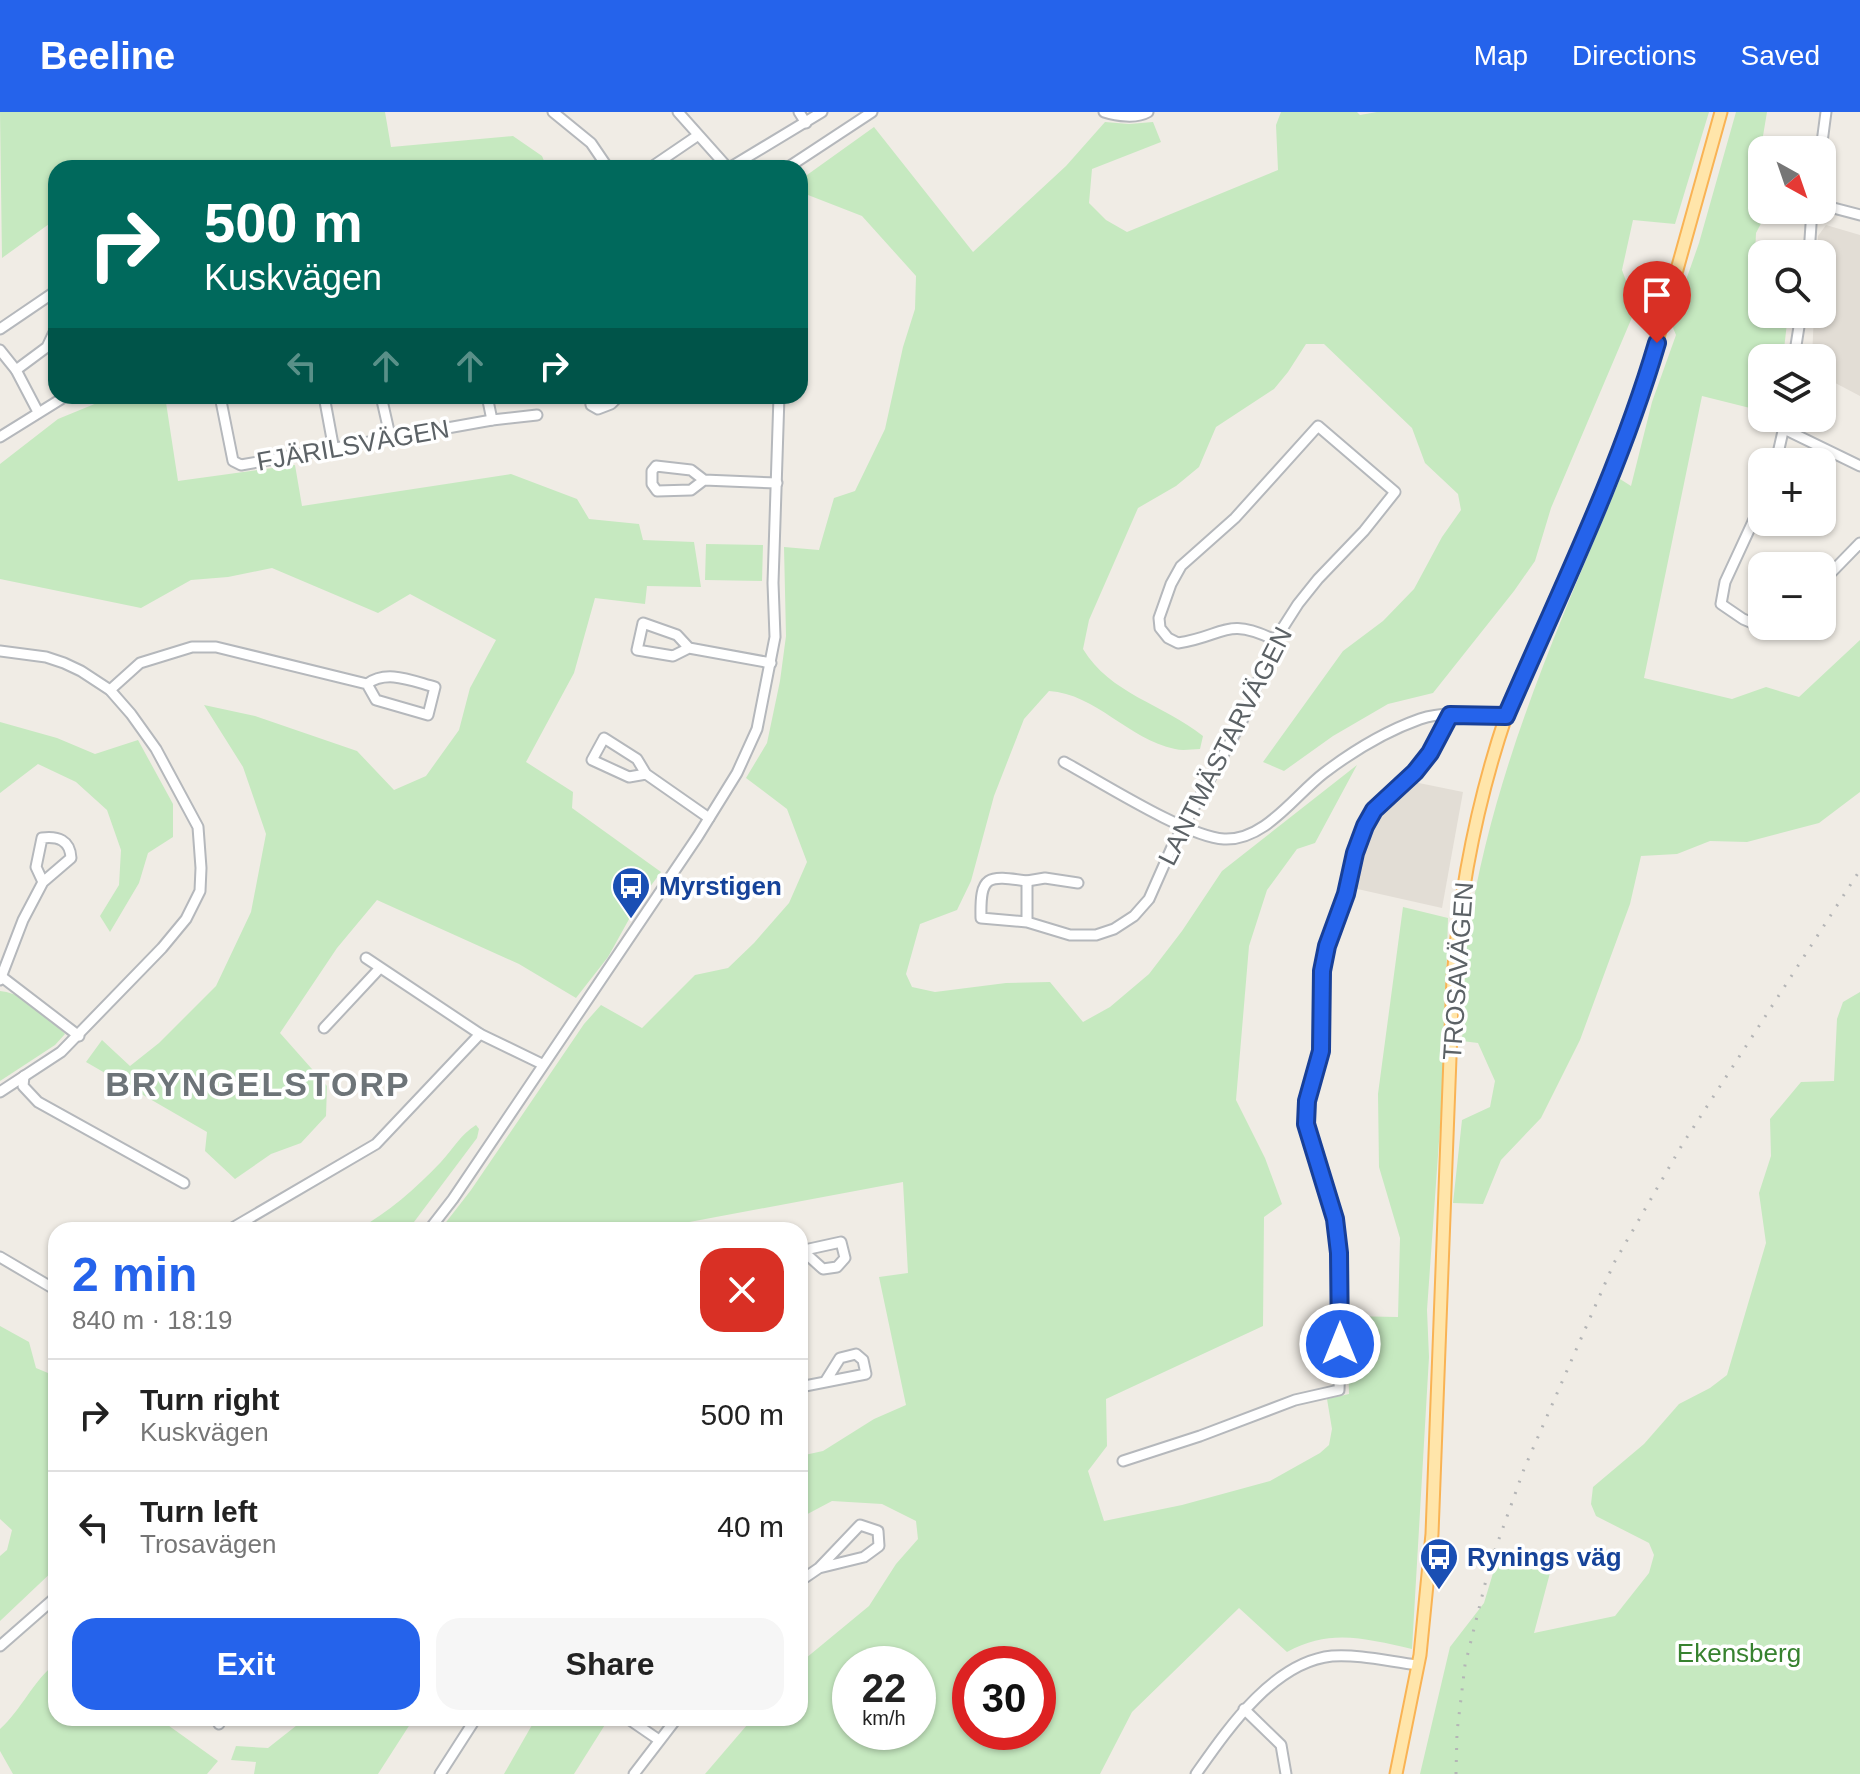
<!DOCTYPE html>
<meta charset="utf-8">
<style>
:root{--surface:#fff;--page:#f6f6f6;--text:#222;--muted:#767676;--line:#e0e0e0;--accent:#2563eb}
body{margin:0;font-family:Arial,sans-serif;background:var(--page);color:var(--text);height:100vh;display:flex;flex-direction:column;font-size:30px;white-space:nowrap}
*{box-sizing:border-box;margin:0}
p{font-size:26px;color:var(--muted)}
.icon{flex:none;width:44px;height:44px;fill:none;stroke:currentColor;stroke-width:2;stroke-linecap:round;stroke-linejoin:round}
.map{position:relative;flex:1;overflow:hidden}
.details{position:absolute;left:48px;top:1110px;width:760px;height:504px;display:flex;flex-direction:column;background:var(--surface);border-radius:24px;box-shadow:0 2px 6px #0004}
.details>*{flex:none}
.top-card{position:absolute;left:48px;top:48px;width:760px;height:244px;border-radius:24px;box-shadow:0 2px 6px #0004;background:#00695c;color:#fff;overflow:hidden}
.needle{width:52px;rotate:140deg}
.tools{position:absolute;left:1748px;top:24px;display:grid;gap:16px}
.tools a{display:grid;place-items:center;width:88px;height:88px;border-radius:16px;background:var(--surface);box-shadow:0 2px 6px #0004;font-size:40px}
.speed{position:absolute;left:832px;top:1534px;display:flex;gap:16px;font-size:40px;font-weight:700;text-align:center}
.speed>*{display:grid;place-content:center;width:104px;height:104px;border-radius:50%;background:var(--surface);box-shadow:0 2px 6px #0004;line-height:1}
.speed small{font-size:20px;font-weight:400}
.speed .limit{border:12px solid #d22;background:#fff;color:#111}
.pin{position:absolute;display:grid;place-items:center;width:68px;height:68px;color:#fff;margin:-82px -34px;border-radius:50% 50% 50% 0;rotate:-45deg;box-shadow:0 0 8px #0007}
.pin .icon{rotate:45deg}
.me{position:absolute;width:88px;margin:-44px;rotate:0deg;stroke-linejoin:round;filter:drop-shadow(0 0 6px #0008)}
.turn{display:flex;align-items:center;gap:28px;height:168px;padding:0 24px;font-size:36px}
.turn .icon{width:104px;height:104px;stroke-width:2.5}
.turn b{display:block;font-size:56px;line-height:68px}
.lanes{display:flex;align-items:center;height:76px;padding:0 24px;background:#0003;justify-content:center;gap:40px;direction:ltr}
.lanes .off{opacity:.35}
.round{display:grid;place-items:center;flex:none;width:84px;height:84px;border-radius:24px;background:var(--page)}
.summary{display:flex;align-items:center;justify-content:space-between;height:136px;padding:0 24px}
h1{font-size:48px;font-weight:700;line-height:60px;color:var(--accent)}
.cta{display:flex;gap:16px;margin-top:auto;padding:16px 24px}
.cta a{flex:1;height:92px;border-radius:24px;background:var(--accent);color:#fff;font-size:32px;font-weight:700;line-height:92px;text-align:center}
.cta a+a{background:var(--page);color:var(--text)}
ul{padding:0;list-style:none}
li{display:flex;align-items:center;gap:24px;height:112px;padding:0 24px;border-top:2px solid var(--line)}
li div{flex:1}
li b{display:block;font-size:30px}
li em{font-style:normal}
header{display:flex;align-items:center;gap:48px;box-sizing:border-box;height:112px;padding:0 40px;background:var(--accent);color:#fff}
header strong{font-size:38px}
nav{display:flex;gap:44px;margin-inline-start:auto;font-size:28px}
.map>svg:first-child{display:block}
.education{fill:#e2ddd5}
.green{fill:#c6e9c0;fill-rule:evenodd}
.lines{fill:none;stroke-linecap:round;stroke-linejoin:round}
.minor-casing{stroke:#b5b8bc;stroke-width:13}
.major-casing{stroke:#f9b354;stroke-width:15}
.minor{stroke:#fff;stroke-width:9}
.major{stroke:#ffe5aa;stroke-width:11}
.rail{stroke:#b4b5b6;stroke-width:3;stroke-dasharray:2 10;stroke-linecap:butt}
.route-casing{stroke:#184099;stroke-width:20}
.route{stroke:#2563eb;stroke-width:14}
.labels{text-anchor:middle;stroke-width:7;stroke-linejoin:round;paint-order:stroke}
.street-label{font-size:26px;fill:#5c6266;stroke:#fff}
.transit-label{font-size:26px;font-weight:bold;fill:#164399;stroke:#fff;text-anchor:start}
.park-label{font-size:26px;fill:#37822f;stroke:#fff}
.district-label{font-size:34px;font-weight:bold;letter-spacing:2px;fill:#6d7478;stroke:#fff}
</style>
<header>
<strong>Beeline</strong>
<nav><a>Map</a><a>Directions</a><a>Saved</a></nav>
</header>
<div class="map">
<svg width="1860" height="1662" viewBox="0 0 1860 1662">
<rect width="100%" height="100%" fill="#f0ece5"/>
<g class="education">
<polygon points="1826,113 1860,123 1860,284 1822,264 1822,246 1812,246 1814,202 1822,202 1822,142 1817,142 1818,124"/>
<polygon points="1414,670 1463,680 1442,796 1353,776 1362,736 1376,707 1393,687"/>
</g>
<g class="green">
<polygon points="0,0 385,0 391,35 513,24 542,44 547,56 56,56 56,107 2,146"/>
<path d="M1281 0H1357L1360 3 1377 0H1709L1675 112 1633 108 1622 158 1636 196 1551 396 1535 449 1514 479 1433 581 1388 592 1333 624 1284 659 1263 650 1343 539 1383 509 1414 477 1442 425 1461 398 1458 382 1425 351 1412 316 1324 232H1306L1288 260 1274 277 1216 315 1199 355 1176 374 1138 396 1089 508 1083 537C1110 582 1163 592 1203 624L1200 637C1192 637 1183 639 1175 637 1128 627 1096 582 1049 579L1024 607 994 684 971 769 957 798 920 812 906 862 912 875 935 880 1006 871 1050 870 1083 910 1110 895 1149 862 1182 819 1222 759 1357 653 1315 731 1297 737 1267 778 1249 834 1236 988 1265 1046 1282 1092 1264 1105 1263 1214 1106 1287 1107 1334 1088 1359 1104 1409 1182 1393 1270 1369 1320 1341 1329 1333 1332 1317 1327 1287 1349 1282 1347 1204 1398 1205 1400 1126 1379 1055 1378 982 1403 795 1448 806 1443 973 1427 1198 1429 1245 1412 1537C1366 1527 1331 1516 1287 1540L1239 1496 1132 1600 1100 1662H705L753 1606H800V1551L869 1494 896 1452 918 1427 916 1409 882 1392 832 1389 800 1406V1344L823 1339 874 1307 906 1293 879 1165 908 1161 903 1070 668 1114 663 1118H440L471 1078 584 912 601 893 642 916 695 863 728 856 754 831 789 791 807 750 787 697 746 666 767 631 780 569 786 524 784 435 819 438 834 386 855 379 885 317 903 235 915 197 916 164 862 104 808 83 800 68 874 15 973 140 1066 54 1105 10 1129 12 1153 10 1161 30 1092 57 1089 91 1106 108 1127 120 1278 58 1276 13ZM850 1552H918V1620H850ZM970 1552H1038V1620H970Z"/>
<path d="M1736 0H1767L1751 96 1767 100 1756 121 1755 143 1762 144V202H1788L1783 246H1762V299L1702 284 1644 566 1732 587 1766 575 1799 585 1860 528V680L1819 711 1747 730 1710 729 1677 742 1641 744 1630 792 1580 928 1541 1006 1501 1048 1483 1092 1453 1091 1462 1008 1490 995 1495 969 1478 931 1462 929C1464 893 1462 855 1468 820 1493 659 1558 515 1620 367L1631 374 1652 290 1676 223 1671 211 1699 131Z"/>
<polygon points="114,284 165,284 178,369 295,353 302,394 511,362 577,387 589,407 639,412 643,428 694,430 701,475 647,474 645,492 595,486 574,561 526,650 573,680 572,696 661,760 638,791 608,845 576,886 519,852 377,788 337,836 280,921 327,974 326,1004 301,1031 271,1042 235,1067 205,1039 207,1020 86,950 102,928 130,954 159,931 216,874 251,800 266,722 243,655 204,593 255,604 357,639 394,678 426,664 459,618 470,576 496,528 410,482 378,501 272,456 228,465 191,468 141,496 0,467 0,352 58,307"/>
<polygon points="706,432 763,433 762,469 705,468"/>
<polygon points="0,610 57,626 95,642 138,628 173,692 173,725 148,741 139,771 110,820 100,804 119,773 121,738 107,698 76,670 38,652 0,681"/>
<path d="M0 879C24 881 49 903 65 922L55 933 0 969Z"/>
<polygon points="1860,880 1860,1662 1420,1662 1450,1535 1484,1491 1500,1438 1544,1454 1550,1461 1534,1521 1615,1504 1649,1461 1654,1443 1649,1431 1596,1404 1591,1392 1593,1375 1644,1332 1679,1292 1710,1276 1727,1263 1766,1131 1759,1081 1771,1044 1770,1007 1801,970 1834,969 1837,907 1843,890"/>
<path d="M476 1013 479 1017 477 1026 408 1118H357C389 1100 415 1077 441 1050 452 1038 461 1022 476 1013Z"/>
<polygon points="0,1214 29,1230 36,1256 48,1261 56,1274 56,1456 0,1509 0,1444 7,1438 12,1418 0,1407"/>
<path d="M56 1551V1606H158L218 1649 207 1662H13L0 1639V1617C22 1597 33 1569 56 1551Z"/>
<polygon points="306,1606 414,1606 378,1662 254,1662 256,1650 231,1648 236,1634 268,1636"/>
<polygon points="536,1606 606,1606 608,1608 574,1662 504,1662"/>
</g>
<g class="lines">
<defs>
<g id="minor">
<polyline points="553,0 591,31 608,56"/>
<polyline points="678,0 728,56"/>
<polyline points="799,0 806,11"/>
<path d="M1104 0C1117 4 1136 7 1148 0"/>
<polyline points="1821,38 1826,0"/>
<polyline points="650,56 697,24"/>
<polyline points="729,56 822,0"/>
<polyline points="787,56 872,0"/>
<polyline points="1822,93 1860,103"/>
<polyline points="1809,142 1812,98"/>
<polyline points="0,217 56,179"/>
<polyline points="0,238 16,258 38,300"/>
<polyline points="1794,246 1801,202"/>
<polyline points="16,258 47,235 56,216"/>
<polyline points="220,284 233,349 241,353 492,308 537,303"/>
<polyline points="324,284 334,338"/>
<polyline points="381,284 391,328"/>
<polyline points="487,284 492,308"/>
<polyline points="590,284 591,293 598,297 611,292 619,284"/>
<polyline points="1784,317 1860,354"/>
<polyline points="0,325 66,284"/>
<polyline points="1776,350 1786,306"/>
<polyline points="704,368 691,358 656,354 652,359 652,372 657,379 691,378 704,368 777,371"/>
<polyline points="1762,390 1725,470 1721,492 1743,507 1769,518 1774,514"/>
<polyline points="1822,470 1860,431"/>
<polyline points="689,536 677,523 643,511 637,538 673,544 689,536 771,551"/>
<polyline points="0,539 46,545 64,551 81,559 110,578 131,602 156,637 198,715 201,756 200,779 186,807 162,836 61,940 0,980"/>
<path d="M110 578 140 551 192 535H216L367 572 376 588 428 603 435 575C412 569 387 557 367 572"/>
<path d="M1064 650C1101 670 1187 725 1224 727 1265 729 1295 683 1324 661 1353 639 1386 619 1420 607 1446 598 1479 603 1506 604"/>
<polyline points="646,662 637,647 604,626 592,648 629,665 646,662 709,706"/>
<polyline points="1027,769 1045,766 1078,771"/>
<path d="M1027 810V769C987 763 980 763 981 806L1027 810 1070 823H1096L1114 817 1134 804 1149 787 1172 735 1242 609 1275 528 1298 492 1318 467 1364 419 1395 380 1318 314 1235 406 1181 454 1171 472 1159 506 1160 516 1168 526 1178 531C1225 524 1225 504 1275 528"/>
<polyline points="366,846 480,922 542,952"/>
<polyline points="2,865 79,924"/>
<path d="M0 868 23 808 43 770 71 746C70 728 58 724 42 726L36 755 43 770"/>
<polyline points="324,916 380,856"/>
<polyline points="24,964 23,974 38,990 184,1071"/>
<polyline points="229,1118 376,1032 480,922"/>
<polyline points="429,1118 453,1087 698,724 737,661 757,617 775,525 773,471 779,284"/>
<polyline points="800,1139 841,1130 845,1146 837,1155 823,1157 803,1139"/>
<polyline points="0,1145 56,1178"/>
<polyline points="800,1275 866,1262 863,1248 856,1242 840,1246 825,1270"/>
<polyline points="1123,1349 1200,1324 1295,1288 1339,1278 1341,1208 1335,1107 1306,1012 1307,989 1321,939 1322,859 1327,834 1346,782 1355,741 1365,714 1374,698 1415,660 1430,641 1450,603"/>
<polyline points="800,1469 819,1456 860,1413 878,1419 879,1434 864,1445 819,1456"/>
<polyline points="0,1534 56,1485"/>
<polyline points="1244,1597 1281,1633 1286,1662"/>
<polyline points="216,1606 219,1612"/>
<polyline points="627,1606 659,1628"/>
<polyline points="440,1662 476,1606"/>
<polyline points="634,1662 677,1606"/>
<path d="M1196 1662C1227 1618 1273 1550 1332 1544 1360 1542 1391 1550 1418 1553"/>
</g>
<path id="major" d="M1396 1662 1420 1543 1432 1422 1453 866C1460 777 1477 690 1506 604L1598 392 1649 258 1721 0"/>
</defs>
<use href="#minor" class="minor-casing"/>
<use href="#major" class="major-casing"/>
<use href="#minor" class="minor"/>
<use href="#major" class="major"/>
<polyline class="rail" points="1456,1662 1457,1620 1465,1553 1490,1452 1524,1357 1614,1151 1682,1033 1860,758"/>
</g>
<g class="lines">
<defs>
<path id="route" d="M1340 1232 1339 1141 1335 1107 1306 1012 1307 989 1321 939 1322 859 1327 834 1346 782 1355 741 1365 714 1374 698 1415 660 1430 641 1450 603 1506 604C1559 482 1619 360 1657 231"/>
</defs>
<use href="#route" class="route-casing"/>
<use href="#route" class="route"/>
</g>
<defs>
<symbol id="bus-pin" viewBox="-11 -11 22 30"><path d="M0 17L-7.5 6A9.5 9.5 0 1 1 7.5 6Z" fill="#1a4fb4" stroke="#fff"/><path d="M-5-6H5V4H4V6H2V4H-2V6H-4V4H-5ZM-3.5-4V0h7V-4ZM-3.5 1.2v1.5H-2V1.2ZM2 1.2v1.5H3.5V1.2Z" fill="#fff"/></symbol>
</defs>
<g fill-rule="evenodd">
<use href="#bus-pin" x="609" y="752" width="44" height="60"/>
<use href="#bus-pin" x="1417" y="1423" width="44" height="60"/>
</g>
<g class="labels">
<g class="street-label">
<text transform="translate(353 333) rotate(-10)" y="9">FJÄRILSVÄGEN</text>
<text transform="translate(1225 634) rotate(-63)" y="9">LANTMÄSTARVÄGEN</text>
<text transform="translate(1458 859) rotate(-86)" y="9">TROSAVÄGEN</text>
</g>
<g class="transit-label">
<text x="659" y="783">Myrstigen</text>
<text x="1467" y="1454">Rynings väg</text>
</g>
<g class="park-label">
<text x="1739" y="1550">Ekensberg</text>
</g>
<g class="district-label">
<text x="258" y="984">BRYNGELSTORP</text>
</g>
</g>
</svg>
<div class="tools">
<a><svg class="needle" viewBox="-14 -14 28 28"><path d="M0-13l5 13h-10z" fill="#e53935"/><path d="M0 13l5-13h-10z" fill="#767676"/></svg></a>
<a><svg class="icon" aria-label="search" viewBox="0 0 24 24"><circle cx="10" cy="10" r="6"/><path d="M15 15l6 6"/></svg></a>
<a><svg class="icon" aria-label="layers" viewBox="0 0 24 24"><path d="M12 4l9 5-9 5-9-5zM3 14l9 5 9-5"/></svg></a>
<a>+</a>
<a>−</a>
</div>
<div class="speed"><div>22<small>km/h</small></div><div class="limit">30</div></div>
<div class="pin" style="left:1657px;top:231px;background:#d93025"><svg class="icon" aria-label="arrive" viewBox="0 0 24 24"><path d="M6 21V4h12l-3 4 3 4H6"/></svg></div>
<svg class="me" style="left:1340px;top:1232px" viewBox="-20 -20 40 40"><circle r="17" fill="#2563eb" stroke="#fff" stroke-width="3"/><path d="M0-11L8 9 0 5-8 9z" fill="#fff"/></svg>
<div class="top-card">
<div class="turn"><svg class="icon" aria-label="right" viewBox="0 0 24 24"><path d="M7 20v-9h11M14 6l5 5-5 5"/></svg><div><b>500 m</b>Kuskvägen</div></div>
<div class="lanes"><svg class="icon off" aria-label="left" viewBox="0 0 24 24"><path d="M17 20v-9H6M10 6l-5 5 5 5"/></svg><svg class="icon off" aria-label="ahead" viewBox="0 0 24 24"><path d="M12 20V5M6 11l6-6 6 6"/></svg><svg class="icon off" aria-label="ahead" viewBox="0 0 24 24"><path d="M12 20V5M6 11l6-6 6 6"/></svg><svg class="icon" aria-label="right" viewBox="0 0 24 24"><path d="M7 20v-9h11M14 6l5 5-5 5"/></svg></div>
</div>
<section class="details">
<div class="summary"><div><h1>2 min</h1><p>840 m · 18:19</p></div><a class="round" style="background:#d93025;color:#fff"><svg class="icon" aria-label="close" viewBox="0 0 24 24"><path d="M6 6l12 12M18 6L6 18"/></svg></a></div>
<ul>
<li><svg class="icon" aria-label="right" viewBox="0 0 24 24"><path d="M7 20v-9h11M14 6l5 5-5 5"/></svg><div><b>Turn right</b><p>Kuskvägen</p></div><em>500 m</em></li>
<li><svg class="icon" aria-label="left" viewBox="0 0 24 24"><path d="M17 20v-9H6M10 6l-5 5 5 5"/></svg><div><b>Turn left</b><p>Trosavägen</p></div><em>40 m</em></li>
</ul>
<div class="cta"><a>Exit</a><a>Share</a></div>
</section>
</div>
